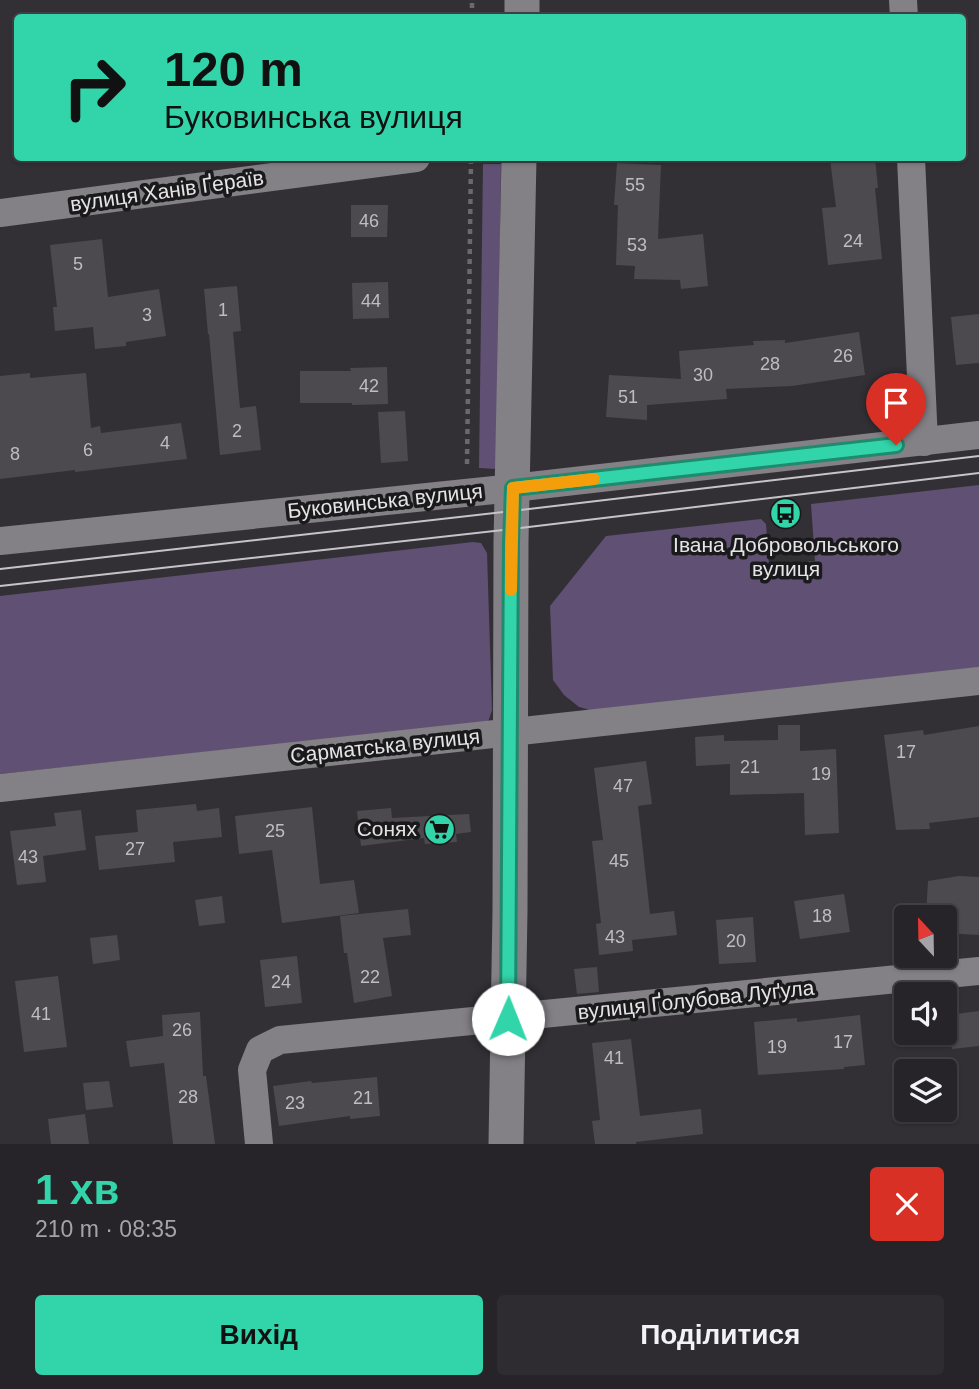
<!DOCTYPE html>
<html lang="uk">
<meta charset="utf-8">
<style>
:root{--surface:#262428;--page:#2e2c30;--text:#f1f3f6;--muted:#a4a4a8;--line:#424145;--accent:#32d4a9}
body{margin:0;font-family:Helvetica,sans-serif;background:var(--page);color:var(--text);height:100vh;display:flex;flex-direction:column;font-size:26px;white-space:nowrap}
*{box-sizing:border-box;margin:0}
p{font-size:23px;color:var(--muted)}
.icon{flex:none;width:38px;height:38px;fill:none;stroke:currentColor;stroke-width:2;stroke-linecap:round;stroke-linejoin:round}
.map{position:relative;height:1144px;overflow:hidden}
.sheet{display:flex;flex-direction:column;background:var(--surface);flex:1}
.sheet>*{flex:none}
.guide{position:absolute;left:14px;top:14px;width:952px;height:147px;border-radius:7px;box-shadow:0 2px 5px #0004,0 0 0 2px var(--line);background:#32d4a9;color:#111;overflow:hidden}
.needle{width:46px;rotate:338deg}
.tools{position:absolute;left:894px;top:905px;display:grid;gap:14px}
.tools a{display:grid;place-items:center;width:63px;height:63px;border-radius:7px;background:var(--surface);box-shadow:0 2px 5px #0004,0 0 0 2px var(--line);font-size:35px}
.pin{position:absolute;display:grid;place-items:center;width:60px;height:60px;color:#fff;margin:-72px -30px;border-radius:50% 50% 50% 0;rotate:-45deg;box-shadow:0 0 7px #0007}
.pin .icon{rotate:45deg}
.me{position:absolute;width:77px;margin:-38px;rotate:1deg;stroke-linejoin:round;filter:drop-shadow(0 0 5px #0008)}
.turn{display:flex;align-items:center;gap:24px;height:147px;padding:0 35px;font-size:32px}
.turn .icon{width:91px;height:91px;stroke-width:2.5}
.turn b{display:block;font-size:49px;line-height:60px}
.round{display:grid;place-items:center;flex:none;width:74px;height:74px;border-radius:7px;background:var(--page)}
.summary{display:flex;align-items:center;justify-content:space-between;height:119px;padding:0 35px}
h1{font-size:42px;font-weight:800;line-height:52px;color:var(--accent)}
.button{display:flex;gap:14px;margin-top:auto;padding:14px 35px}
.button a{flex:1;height:80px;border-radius:7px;background:var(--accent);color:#111;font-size:28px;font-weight:800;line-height:80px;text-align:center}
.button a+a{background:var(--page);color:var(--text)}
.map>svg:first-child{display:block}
.green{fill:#605074}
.building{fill:#4c4a4f}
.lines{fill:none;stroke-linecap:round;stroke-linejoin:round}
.path{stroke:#6b696d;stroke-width:4.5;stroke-dasharray:5 5;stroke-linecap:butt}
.minor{stroke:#838086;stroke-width:28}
.tertiary{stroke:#838086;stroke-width:35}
.tram{stroke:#c6c4c8;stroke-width:2}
.route-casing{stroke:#208a6e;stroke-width:18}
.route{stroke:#32d4a9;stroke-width:12}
.slow{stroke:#f59e0b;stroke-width:12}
.labels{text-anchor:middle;stroke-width:7;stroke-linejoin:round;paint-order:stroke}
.number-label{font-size:18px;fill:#bebdc0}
.street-label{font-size:21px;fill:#e4e3e6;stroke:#1a191b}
.poi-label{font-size:21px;fill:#e4e3e6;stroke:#1a191b}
</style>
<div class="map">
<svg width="979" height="1144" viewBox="0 0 979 1144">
<rect width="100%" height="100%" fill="#323035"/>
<g class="green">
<polygon points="483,164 501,164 497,469 479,468"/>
<polygon points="979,485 979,669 597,712 579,707 564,695 553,680 550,606 606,536 761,519 766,524 769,565 815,561 811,504"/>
<polygon points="473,542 481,543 487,553 492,710 488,722 0,774 0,596"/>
</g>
<g class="building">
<polygon points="843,158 875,158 878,188 875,188 882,259 828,265 822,208 836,207 830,159"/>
<polygon points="617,163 661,165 658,239 703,234 708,286 681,289 680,280 634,279 635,266 616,265 618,205 614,205"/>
<polygon points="351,205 388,205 387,237 351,237"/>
<polygon points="102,239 108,297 159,289 166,336 126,342 126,346 95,349 93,327 55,331 53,307 57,307 50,245"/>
<polygon points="388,282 389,318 353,319 352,283"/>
<polygon points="237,286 241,331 233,332 240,408 256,406 261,450 220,455 209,334 208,334 204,289"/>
<polygon points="979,314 979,363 956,365 951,317"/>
<polygon points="859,332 865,375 792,386 726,389 727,399 647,405 647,420 606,417 609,375 681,379 679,351 754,345 753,341 785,340 785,343"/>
<polygon points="387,367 388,404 352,405 352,403 300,403 300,371 351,371 350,368"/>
<polygon points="30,373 30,378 86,373 91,428 100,426 101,433 181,423 187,459 75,472 75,470 0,479 0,376"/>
<polygon points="405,411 408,461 381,463 378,412"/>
<polygon points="778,725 800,725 800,751 836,749 839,833 805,835 804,793 730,795 730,764 696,766 695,737 724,735 724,741 778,740"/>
<polygon points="979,726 979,817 929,823 930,829 896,830 884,735 923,730 924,735"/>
<polygon points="646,761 652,804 638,806 650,914 674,911 677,935 632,940 633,951 599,955 596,924 601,923 592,841 603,840 594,768"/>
<polygon points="196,804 197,811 219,808 222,837 173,842 175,862 99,870 95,836 138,832 136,810"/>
<polygon points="312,807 320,884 354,880 359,913 282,923 272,850 239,854 235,816"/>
<polygon points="391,808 392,818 469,814 471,832 456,834 457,842 425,844 424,838 361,846 357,811"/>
<polygon points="81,810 86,850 43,856 46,882 17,885 10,831 56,826 54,813"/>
<polygon points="959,876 979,877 979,935 945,933 945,917 926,917 928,881"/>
<polygon points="844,894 850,932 800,939 794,901"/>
<polygon points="222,896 225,923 199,926 195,900"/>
<polygon points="408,909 411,935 383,938 392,996 354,1003 347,953 344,953 340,916"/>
<polygon points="753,917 756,962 719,964 716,920"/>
<polygon points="117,935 120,960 93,964 90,938"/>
<polygon points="297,956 302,1003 265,1007 260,960"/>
<polygon points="597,967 599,992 577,994 574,969"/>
<polygon points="58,976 67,1047 24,1052 15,981"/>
<polygon points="979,1011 979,1046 952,1049 948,1015"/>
<polygon points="200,1012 203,1076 206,1076 215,1144 173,1144 164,1063 130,1067 126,1041 163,1036 162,1015"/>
<polygon points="860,1015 865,1065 844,1067 844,1069 758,1075 754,1022 797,1018 797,1022"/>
<polygon points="631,1039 640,1116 701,1109 703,1134 636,1142 636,1144 595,1144 592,1121 600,1120 592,1043"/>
<polygon points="377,1077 380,1116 350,1119 350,1116 279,1126 273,1086 311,1081 312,1083"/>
<polygon points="109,1081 113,1107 86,1110 83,1083"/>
<polygon points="85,1114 89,1144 51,1144 48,1119"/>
</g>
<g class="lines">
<g class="path">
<polyline points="472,18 472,0"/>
<polyline points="467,464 471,158"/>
</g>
<g class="minor">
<polyline points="903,0 904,18"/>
<polyline points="911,158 924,442"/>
<polyline points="0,213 416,158"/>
<polyline points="0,541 513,488 979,435"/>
<polyline points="0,788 979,681"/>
<polyline points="259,1144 252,1070 260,1050 280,1040 979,971"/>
</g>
<g class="tertiary">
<polyline points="522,18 522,0"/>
<polyline points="506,1144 510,911 511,542 519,158"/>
</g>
<g class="tram">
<polyline points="0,569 512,511 979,456"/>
<polyline points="0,586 512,529 979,473"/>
</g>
</g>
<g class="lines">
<defs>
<polyline id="route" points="508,1019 511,542 513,488 896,445"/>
</defs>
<use href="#route" class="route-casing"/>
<use href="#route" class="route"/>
<polyline class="slow" points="511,590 513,488 594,479"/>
</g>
<defs>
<symbol id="bus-disc" viewBox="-11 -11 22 22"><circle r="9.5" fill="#32d4a9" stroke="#1a191b"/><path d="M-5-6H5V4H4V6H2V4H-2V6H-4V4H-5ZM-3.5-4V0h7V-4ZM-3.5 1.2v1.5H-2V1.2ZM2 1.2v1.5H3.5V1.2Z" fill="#111"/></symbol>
<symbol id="supermarket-disc" viewBox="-11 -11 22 22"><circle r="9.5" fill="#32d4a9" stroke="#1a191b"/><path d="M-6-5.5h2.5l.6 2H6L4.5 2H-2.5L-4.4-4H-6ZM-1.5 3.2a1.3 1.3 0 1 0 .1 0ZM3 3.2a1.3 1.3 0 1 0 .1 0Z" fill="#111"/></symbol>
</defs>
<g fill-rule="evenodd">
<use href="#bus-disc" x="768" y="496" width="35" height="35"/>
<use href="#supermarket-disc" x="422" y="812" width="35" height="35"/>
</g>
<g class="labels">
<g class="number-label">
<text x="635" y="191">55</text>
<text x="369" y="227">46</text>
<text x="853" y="247">24</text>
<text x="637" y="251">53</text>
<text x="78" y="270">5</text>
<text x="371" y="307">44</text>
<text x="223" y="316">1</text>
<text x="147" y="321">3</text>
<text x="843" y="362">26</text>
<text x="770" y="370">28</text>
<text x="703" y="381">30</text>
<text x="369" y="392">42</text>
<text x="628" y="403">51</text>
<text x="237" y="437">2</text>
<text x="165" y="449">4</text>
<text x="88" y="456">6</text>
<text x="15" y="460">8</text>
<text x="906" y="758">17</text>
<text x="750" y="773">21</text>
<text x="821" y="780">19</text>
<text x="623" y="792">47</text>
<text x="275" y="837">25</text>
<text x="135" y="855">27</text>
<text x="28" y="863">43</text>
<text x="619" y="867">45</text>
<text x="822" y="922">18</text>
<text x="615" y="943">43</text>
<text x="736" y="947">20</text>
<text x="370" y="983">22</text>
<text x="281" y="988">24</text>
<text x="41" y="1020">41</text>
<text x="182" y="1036">26</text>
<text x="843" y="1048">17</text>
<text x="777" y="1053">19</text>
<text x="614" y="1064">41</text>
<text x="188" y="1103">28</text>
<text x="363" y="1104">21</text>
<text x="295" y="1109">23</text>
</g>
<g class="street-label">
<text transform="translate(167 191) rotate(-8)" y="7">вулиця Ханів Ґераїв</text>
<text transform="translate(385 501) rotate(-6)" y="7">Буковинська вулиця</text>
<text transform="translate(385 746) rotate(-6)" y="7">Сарматська вулиця</text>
<text transform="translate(696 1000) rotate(-6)" y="7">вулиця Ґолубова Луґула</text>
</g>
<g class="poi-label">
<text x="786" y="552">Івана Добровольського<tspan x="786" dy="24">вулиця</tspan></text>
<text x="417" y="836" text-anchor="end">Сонях</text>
</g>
</g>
</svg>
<div class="tools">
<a><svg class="needle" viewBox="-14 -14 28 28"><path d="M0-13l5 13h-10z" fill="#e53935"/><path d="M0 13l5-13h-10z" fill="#a4a4a8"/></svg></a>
<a><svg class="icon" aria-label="sound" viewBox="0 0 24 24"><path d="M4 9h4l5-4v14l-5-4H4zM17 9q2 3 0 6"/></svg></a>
<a><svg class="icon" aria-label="layers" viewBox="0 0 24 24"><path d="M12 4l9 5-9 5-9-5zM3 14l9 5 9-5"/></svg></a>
</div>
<div class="pin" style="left:896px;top:445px;background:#d93025"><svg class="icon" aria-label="arrive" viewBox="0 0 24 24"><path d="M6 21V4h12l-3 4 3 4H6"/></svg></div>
<svg class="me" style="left:508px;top:1019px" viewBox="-20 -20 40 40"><circle r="19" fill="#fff"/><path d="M0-13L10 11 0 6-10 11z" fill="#32d4a9"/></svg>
<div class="guide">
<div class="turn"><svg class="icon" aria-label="right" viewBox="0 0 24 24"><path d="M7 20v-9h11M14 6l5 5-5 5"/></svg><div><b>120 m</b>Буковинська вулиця</div></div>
</div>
</div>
<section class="sheet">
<div class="summary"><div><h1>1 хв</h1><p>210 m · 08:35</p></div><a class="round" style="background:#d93025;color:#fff"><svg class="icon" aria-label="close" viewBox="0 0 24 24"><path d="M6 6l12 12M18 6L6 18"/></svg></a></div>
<div class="button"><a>Вихід</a><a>Поділитися</a></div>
</section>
